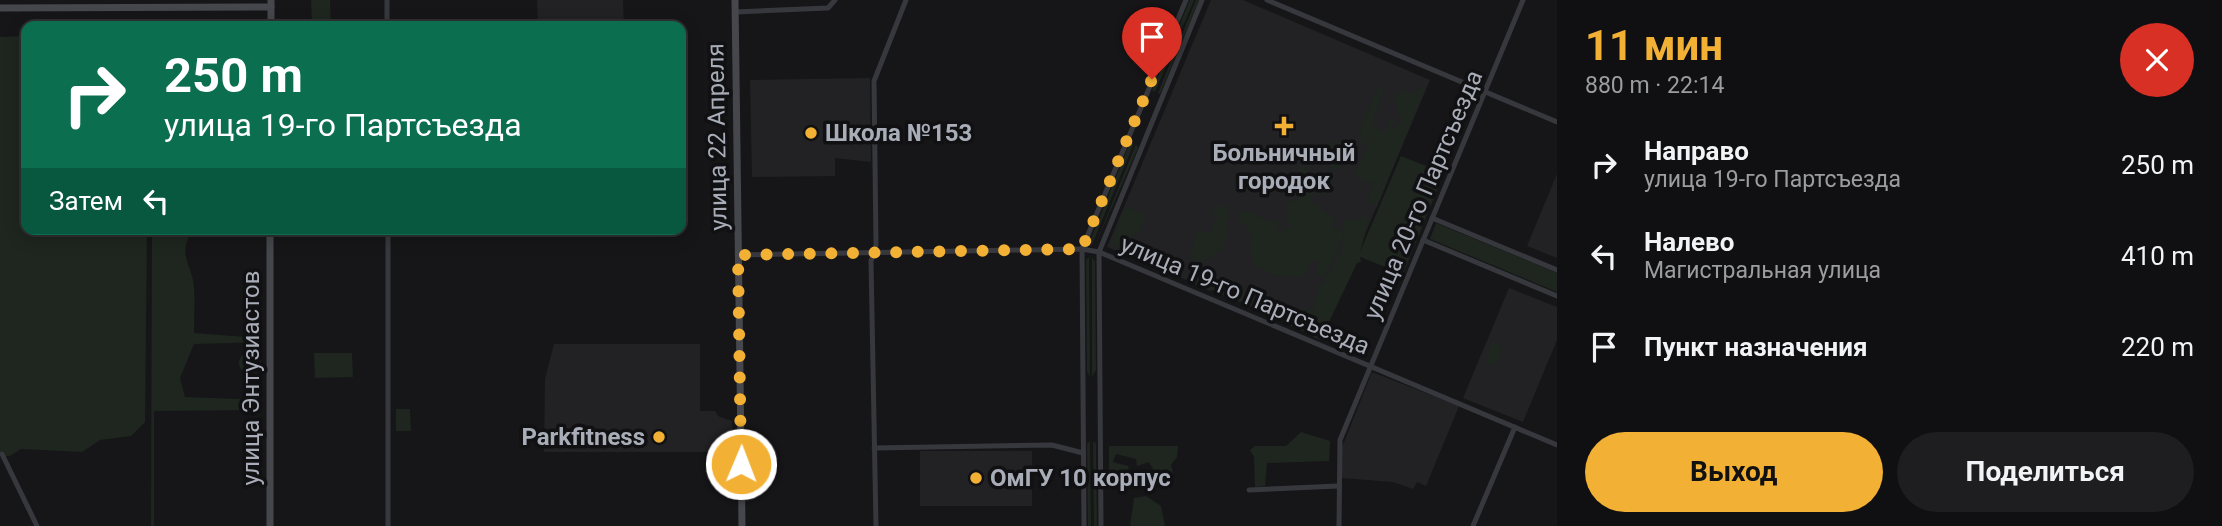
<!DOCTYPE html>
<html lang="ru">
<meta charset="utf-8">
<style>
:root{--surface:#101012;--page:#1e1e20;--text:#f1f3f6;--muted:#9c9d9f;--line:#303032;--accent:#f2b134}
body{margin:0;font-family:Roboto,sans-serif;background:var(--page);color:var(--text);height:100vh;display:flex;flex-direction:column;font-size:26px;white-space:nowrap}
*{box-sizing:border-box;margin:0}
p{font-size:23px;color:var(--muted)}
.icon{flex:none;width:38px;height:38px;fill:none;stroke:currentColor;stroke-width:2;stroke-linecap:round;stroke-linejoin:round}
.map{position:relative;flex:1;overflow:hidden}
.sheet{display:flex;flex-direction:column;background:var(--surface);width:665px}
.sheet>*{flex:none}
.banner{position:absolute;left:21px;top:21px;width:665px;height:214px;border-radius:14px;box-shadow:0 4px 18px #0003,0 0 0 2px var(--line);background:#0b6e4f;color:#fff;overflow:hidden}
.pin{position:absolute;display:grid;place-items:center;width:60px;height:60px;color:#fff;margin:-72px -30px;border-radius:50% 50% 50% 0;rotate:-45deg;box-shadow:0 0 7px #0007}
.pin .icon{rotate:45deg}
.me{position:absolute;width:77px;margin:-38px;rotate:1deg;stroke-linejoin:round;filter:drop-shadow(0 0 5px #0008)}
.turn{display:flex;align-items:center;gap:24px;height:147px;padding:0 28px;font-size:32px}
.turn .icon{width:91px;height:91px;stroke-width:2.5}
.turn b{display:block;font-size:49px;line-height:60px}
.then{display:flex;align-items:center;height:66px;padding:0 28px;background:#0003;gap:14px;font-size:26px}
.round{display:grid;place-items:center;flex:none;width:74px;height:74px;border-radius:37px;background:var(--page)}
.summary{display:flex;align-items:center;justify-content:space-between;height:119px;padding:0 28px}
h1{font-size:42px;font-weight:700;line-height:52px;color:var(--accent)}
.button{display:flex;gap:14px;margin-top:auto;padding:14px 28px}
.button a{flex:1;height:80px;border-radius:42px;background:var(--accent);color:#111;font-size:28px;font-weight:700;line-height:80px;text-align:center}
.button a+a{background:var(--page);color:var(--text)}
ul{padding:0;list-style:none}
li{display:flex;align-items:center;gap:21px;height:91px;padding:0 28px}
li div{flex:1}
li b{display:block;font-size:26px}
li em{font-style:normal}
main{display:flex;flex:1;min-height:0}
.map>svg:first-child{display:block}
.built{fill:#222225}
.green{fill:#1e261f}
.lines{fill:none;stroke-linecap:round;stroke-linejoin:round}
.street{stroke:#37383d;stroke-width:5}
.secondary{stroke:#45474d;stroke-width:7}
.route{stroke:#f2b134;stroke-width:12;stroke-dasharray:0 21.6}
.poi-dot{fill:#f2b134;stroke:#111113;stroke-width:2.5}
.labels{text-anchor:middle;stroke-width:7;stroke-linejoin:round;paint-order:stroke}
.poi-label{font-size:24px;font-weight:bold;fill:#a8adb8;stroke:#111113;text-anchor:start}
.street-label{font-size:24px;fill:#a8adb8;stroke:#111113}
</style>
<main>
<div class="map">
<svg width="1557" height="526" viewBox="0 0 1557 526">
<rect width="100%" height="100%" fill="#161618"/>
<g class="built">
<polygon points="537,0 623,0 624,26 538,26"/>
<polygon points="1211,0 1243,0 1430,80 1322,336 1107,247"/>
<polygon points="870,78 871,162 835,158 835,176 752,177 750,80"/>
<polygon points="1557,174 1557,258 1527,246"/>
<polygon points="1509,288 1557,307 1557,340 1523,422 1463,398"/>
<polygon points="554,344 700,344 700,411 715,411 718,416 732,421 735,452 544,452 545,379"/>
<polygon points="1372,372 1459,406 1426,486 1417,482 1413,489 1393,482 1341,478 1341,450"/>
<rect x="920" y="451" width="112" height="55"/>
</g>
<g class="green">
<polygon points="311,0 330,0 331,26 312,26"/>
<polygon points="1190,0 1194,0 1155,92 1152,90"/>
<polygon points="1196,0 1199,0 1160,94 1158,93"/>
<polygon points="26,36 26,229 147,229 145,422 131,436 100,440 82,452 21,449 10,456 0,456 0,37"/>
<polygon points="1424,85 1426,86 1377,207 1368,199 1373,183 1362,181 1354,175 1368,147 1361,143 1360,130 1377,89 1380,87 1383,93 1372,124 1385,134 1385,128 1392,118 1395,120 1392,125 1394,130 1403,120 1397,111 1398,103 1394,98 1403,89 1413,94"/>
<path d="M1337 141 1346 145C1347 154 1341 168 1333 171L1323 156 1331 142Z"/>
<polygon points="1134,143 1091,247 1090,241 1129,145"/>
<polygon points="1136,144 1138,148 1094,248"/>
<polygon points="1401,156 1444,173 1403,274 1360,257 1361,262 1357,263 1328,324 1331,330 1326,330 1320,340 1275,318 1261,315 1260,309 1235,300 1231,293 1234,282 1251,297 1287,313 1314,309 1319,285 1325,281 1342,250 1345,219 1360,220 1363,214 1369,219 1360,252"/>
<path d="M1304 166 1307 173 1302 177 1312 178 1311 182 1317 184 1311 196 1313 205H1323L1321 211 1336 219 1332 228 1339 229 1344 236 1324 277 1317 276V262L1311 260 1304 278C1268 274 1244 275 1252 233L1237 218 1243 209 1268 221 1279 222 1276 235 1292 225 1286 222 1288 202 1298 199 1297 195 1304 189 1301 188 1304 182 1297 181 1300 167Z"/>
<polygon points="1328,169 1335,178 1324,197 1320,193 1324,183 1319,174"/>
<polygon points="1220,204 1227,208 1230,217 1225,223 1228,232 1220,251 1202,262 1202,270 1195,279 1200,281 1208,277 1213,288 1210,291 1187,281 1191,272 1189,266 1194,260 1191,255 1196,233 1200,231 1210,234 1218,217 1210,213"/>
<polygon points="1126,206 1146,215 1140,231 1131,235 1133,242 1127,244 1135,250 1133,254 1125,253 1111,242"/>
<polygon points="1436,223 1557,273 1557,292 1430,239"/>
<path d="M152 229H194C175 255 193 264 194 288 195 303 194 318 194 333L261 338V342L194 344 180 378 185 397 261 400 262 410 154 411V526H151Z"/>
<polygon points="1089,257 1089,261 1090,377 1087,371 1086,260"/>
<polygon points="1092,257 1095,262 1096,370 1092,377"/>
<polygon points="1492,342 1504,347 1495,367 1484,362"/>
<circle cx="250" cy="363" r="11"/>
<polygon points="314,353 352,353 353,377 315,378"/>
<polygon points="396,409 410,409 411,431 396,431"/>
<polygon points="1301,432 1330,441 1329,461 1267,463 1265,486 1255,487 1254,457 1250,450 1255,446 1286,446"/>
<polygon points="1090,441 1091,526 1088,526 1087,444"/>
<polygon points="1093,442 1096,443 1097,526 1094,526"/>
<polygon points="1109,446 1178,446 1177,457 1171,465 1173,473 1168,476 1156,474 1149,462 1137,466 1136,459 1116,454 1113,462 1128,466 1129,469 1109,479"/>
<polygon points="1146,496 1161,506 1165,526 1130,526 1134,498"/>
</g>
<g class="lines">
<g class="street">
<polyline points="387,0 387,26"/>
<polyline points="1267,0 1557,122"/>
<polyline points="735,12 828,8 835,0"/>
<polyline points="1432,218 1557,270"/>
<polyline points="388,229 388,526"/>
<polyline points="1423,240 1557,296"/>
<polyline points="738,255 1082,249 1099,252 1557,445"/>
<polyline points="874,448 1052,445 1083,453"/>
<polyline points="2,454 37,526"/>
<polyline points="1249,490 1338,486"/>
<polyline points="876,526 871,261 876,245 874,81 906,0"/>
<polyline points="1084,526 1082,249 1186,0"/>
<polyline points="1101,526 1099,252 1202,0"/>
<polyline points="1339,526 1340,440 1523,0"/>
<polyline points="1473,526 1515,427"/>
</g>
<g class="secondary">
<polyline points="735,0 742,526"/>
<polyline points="0,8 271,7"/>
<polyline points="271,26 271,0"/>
<polyline points="270,229 270,526"/>
</g>
</g>
<g class="lines">
<polyline class="route" points="741,464 738,255 1082,249 1152,79"/>
</g>
<g class="poi-dot">
<path d="M1280.5 115.5h7v7h7v7h-7v7h-7v-7h-7v-7h7z"/>
<circle cx="811" cy="133" r="7"/>
<circle cx="659" cy="437" r="7"/>
<circle cx="976" cy="478" r="7"/>
</g>
<g class="labels">
<g class="poi-label">
<text x="825" y="141">Школа №153</text>
<text x="1284" y="161" text-anchor="middle">Больничный<tspan x="1284" dy="28">городок</tspan></text>
<text x="645" y="445" text-anchor="end">Parkfitness</text>
<text x="990" y="486">ОмГУ 10 корпус</text>
</g>
<g class="street-label">
<text transform="translate(717 137) rotate(-91)" y="8">улица 22 Апреля</text>
<text transform="translate(1423 195) rotate(-67)" y="8">улица 20-го Партсъезда</text>
<text transform="translate(1245 295) rotate(23)" y="8">улица 19-го Партсъезда</text>
<text transform="translate(251 378) rotate(-90)" y="8">улица Энтузиастов</text>
</g>
</g>
</svg>
<div class="pin" style="left:1152px;top:79px;background:#d93025"><svg class="icon" aria-label="arrive" viewBox="0 0 24 24"><path d="M6 21V4h12l-3 4 3 4H6"/></svg></div>
<svg class="me" style="left:741px;top:464px" viewBox="-20 -20 40 40"><circle r="17" fill="#f2b134" stroke="#fff" stroke-width="3"/><path d="M0-11L8 9 0 5-8 9z" fill="#fff"/></svg>
<div class="banner">
<div class="turn"><svg class="icon" aria-label="right" viewBox="0 0 24 24"><path d="M7 20v-9h11M14 6l5 5-5 5"/></svg><div><b>250 m</b>улица 19-го Партсъезда</div></div>
<div class="then">Затем<svg class="icon" aria-label="left" viewBox="0 0 24 24"><path d="M17 20v-9H6M10 6l-5 5 5 5"/></svg></div>
</div>
</div>
<section class="sheet">
<div class="summary"><div><h1>11 мин</h1><p>880 m · 22:14</p></div><a class="round" style="background:#d93025;color:#fff"><svg class="icon" aria-label="close" viewBox="0 0 24 24"><path d="M6 6l12 12M18 6L6 18"/></svg></a></div>
<ul>
<li><svg class="icon" aria-label="right" viewBox="0 0 24 24"><path d="M7 20v-9h11M14 6l5 5-5 5"/></svg><div><b>Направо</b><p>улица 19-го Партсъезда</p></div><em>250 m</em></li>
<li><svg class="icon" aria-label="left" viewBox="0 0 24 24"><path d="M17 20v-9H6M10 6l-5 5 5 5"/></svg><div><b>Налево</b><p>Магистральная улица</p></div><em>410 m</em></li>
<li><svg class="icon" aria-label="arrive" viewBox="0 0 24 24"><path d="M6 21V4h12l-3 4 3 4H6"/></svg><div><b>Пункт назначения</b></div><em>220 m</em></li>
</ul>
<div class="button"><a>Выход</a><a>Поделиться</a></div>
</section>
</main>
